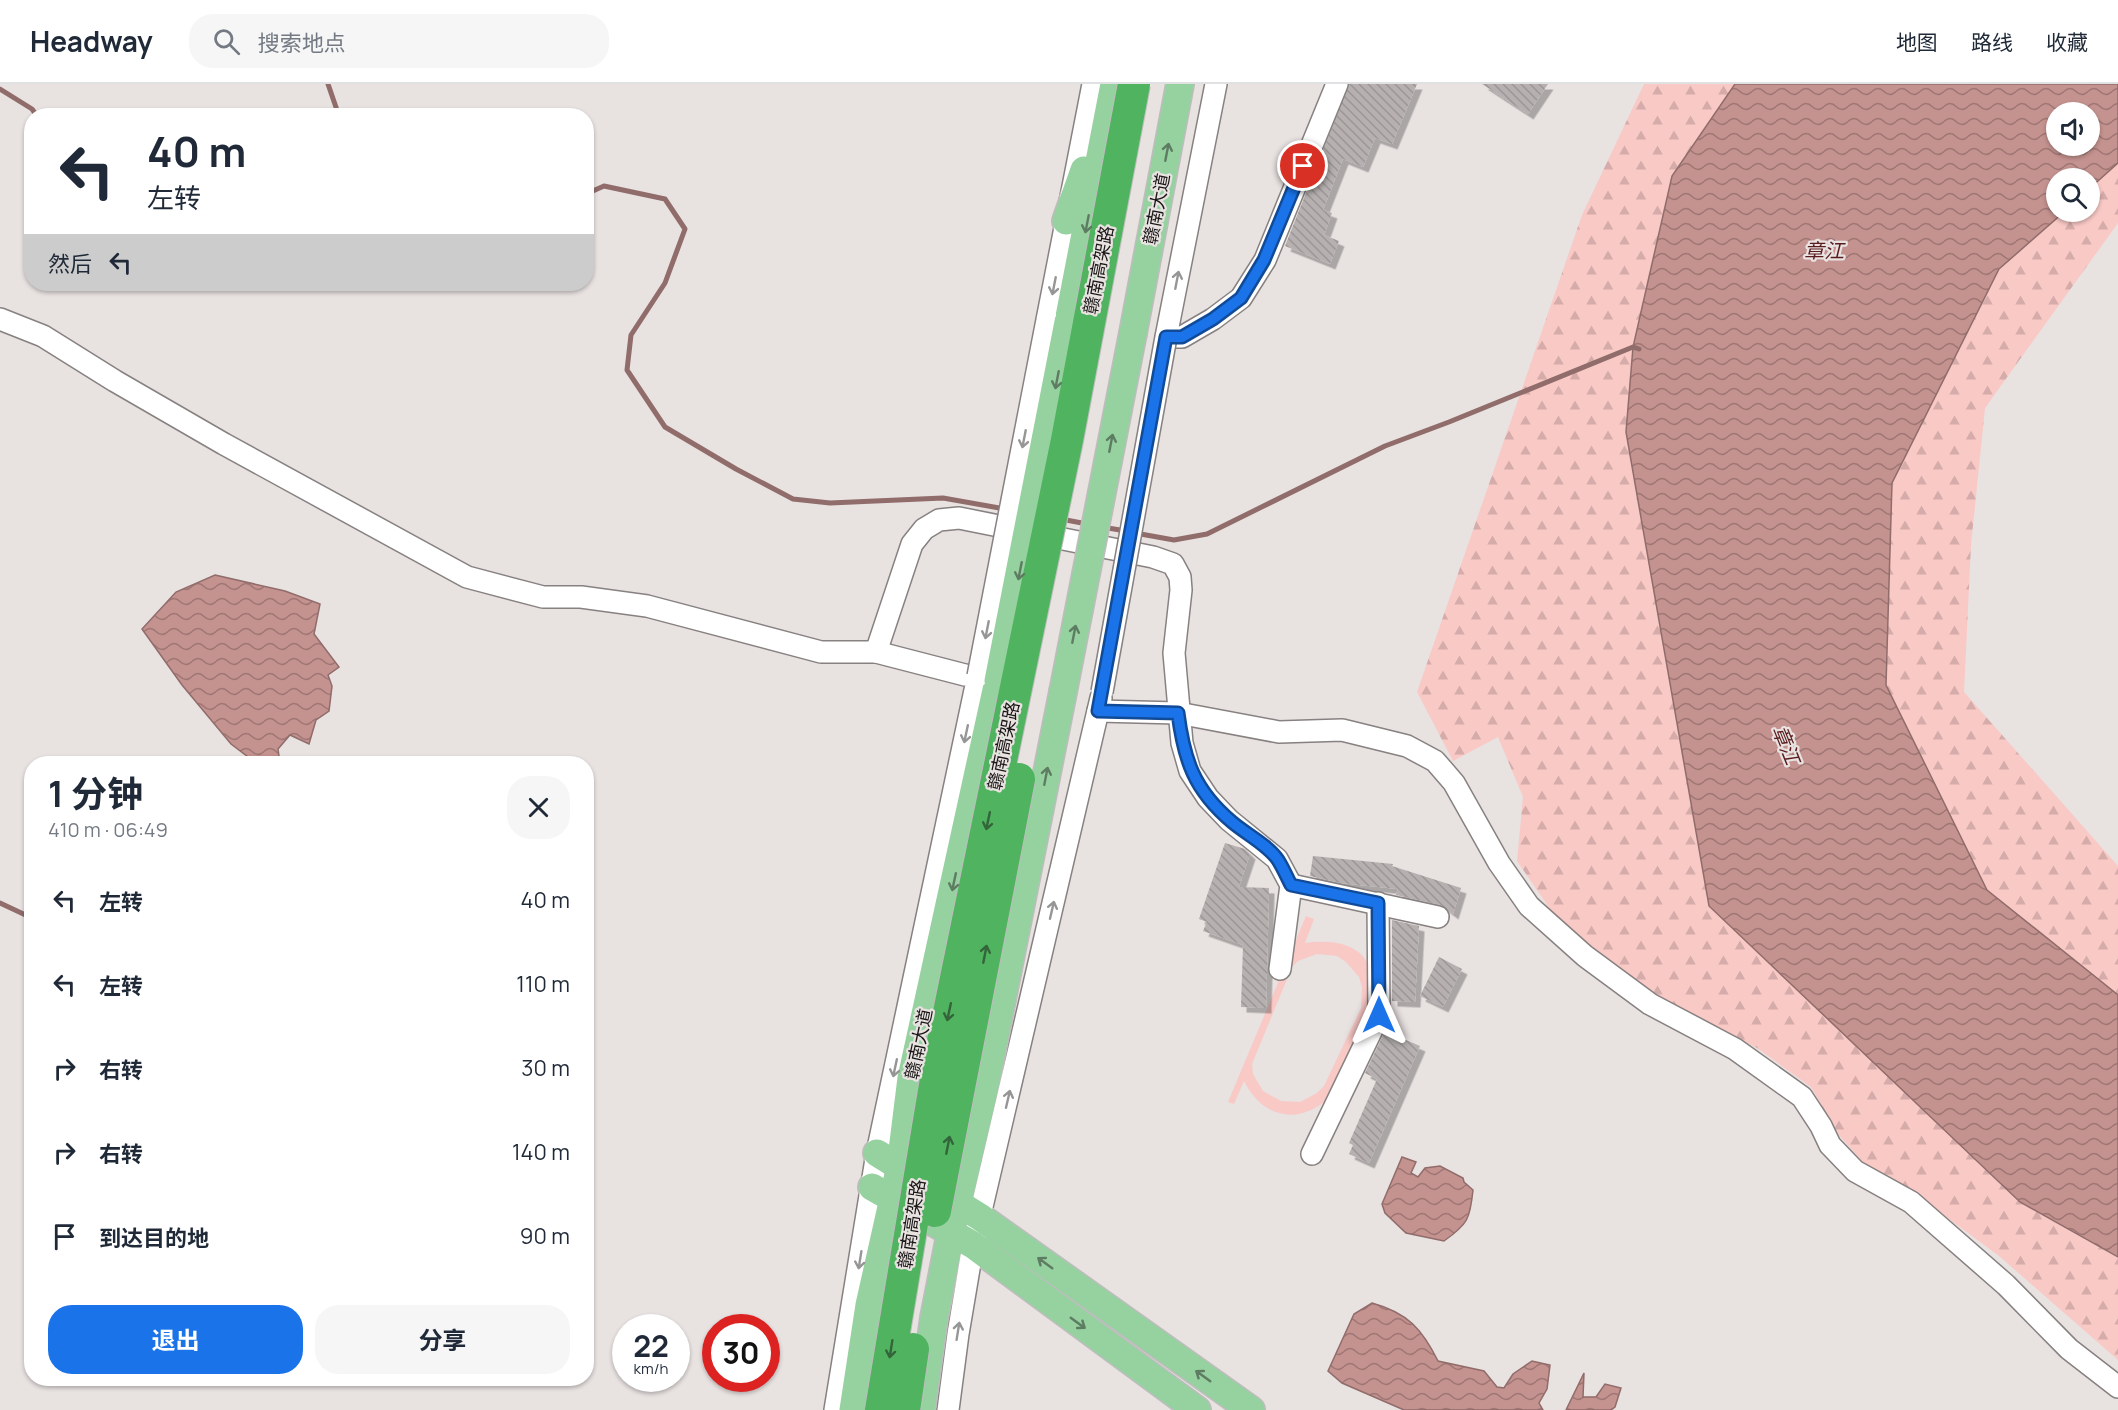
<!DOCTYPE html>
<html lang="zh">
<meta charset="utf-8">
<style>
:root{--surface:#fff;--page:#f6f6f7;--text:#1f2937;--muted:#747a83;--line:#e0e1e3;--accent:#1a73e8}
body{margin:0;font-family:Manrope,"Noto Sans SC",sans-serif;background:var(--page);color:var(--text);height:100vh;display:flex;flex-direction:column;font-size:22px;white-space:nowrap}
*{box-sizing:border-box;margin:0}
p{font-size:20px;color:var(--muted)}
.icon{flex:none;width:33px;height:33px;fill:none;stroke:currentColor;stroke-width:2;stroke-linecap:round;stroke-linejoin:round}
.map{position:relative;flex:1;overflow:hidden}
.sheet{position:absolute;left:24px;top:672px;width:570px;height:630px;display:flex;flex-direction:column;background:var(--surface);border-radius:24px;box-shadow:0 2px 4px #0004}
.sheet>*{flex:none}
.hud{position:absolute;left:24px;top:24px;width:570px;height:183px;border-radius:24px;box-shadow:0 2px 4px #0004;background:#fff;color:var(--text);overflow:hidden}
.buttons{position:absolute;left:2046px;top:18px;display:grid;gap:12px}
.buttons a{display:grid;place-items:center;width:54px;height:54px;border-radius:50%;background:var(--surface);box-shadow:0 2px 4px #0004;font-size:30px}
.speed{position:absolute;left:612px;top:1230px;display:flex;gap:12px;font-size:30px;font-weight:700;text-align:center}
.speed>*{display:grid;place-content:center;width:78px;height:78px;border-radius:50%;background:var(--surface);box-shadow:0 2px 4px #0004;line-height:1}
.speed small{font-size:15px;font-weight:400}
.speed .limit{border:9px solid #d22;background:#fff;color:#111}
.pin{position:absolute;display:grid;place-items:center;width:51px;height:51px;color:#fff;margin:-26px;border:3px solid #fff;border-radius:50%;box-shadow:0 2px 6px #0007}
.me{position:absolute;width:66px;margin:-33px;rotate:0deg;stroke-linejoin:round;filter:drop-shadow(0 0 4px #0008)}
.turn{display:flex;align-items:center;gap:21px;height:126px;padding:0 24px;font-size:27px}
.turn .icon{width:78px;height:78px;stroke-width:2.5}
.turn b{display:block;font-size:42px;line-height:51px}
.then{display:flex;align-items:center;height:57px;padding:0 24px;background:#0003;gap:12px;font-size:22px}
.round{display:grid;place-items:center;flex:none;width:63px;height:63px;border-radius:24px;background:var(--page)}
.headline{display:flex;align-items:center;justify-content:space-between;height:102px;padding:0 24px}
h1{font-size:36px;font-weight:700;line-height:45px}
.primary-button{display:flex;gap:12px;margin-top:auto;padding:12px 24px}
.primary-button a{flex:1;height:69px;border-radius:24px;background:var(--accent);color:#fff;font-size:24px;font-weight:700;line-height:69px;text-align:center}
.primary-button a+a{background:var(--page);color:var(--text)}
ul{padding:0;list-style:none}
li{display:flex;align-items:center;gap:18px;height:84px;padding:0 24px}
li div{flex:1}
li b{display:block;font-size:22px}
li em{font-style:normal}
header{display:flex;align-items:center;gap:36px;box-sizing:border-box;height:84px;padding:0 30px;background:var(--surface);border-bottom:2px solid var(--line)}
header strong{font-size:28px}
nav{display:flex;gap:33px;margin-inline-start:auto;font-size:21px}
.search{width:420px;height:54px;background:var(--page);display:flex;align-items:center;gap:15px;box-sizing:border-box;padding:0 21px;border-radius:24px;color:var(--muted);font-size:22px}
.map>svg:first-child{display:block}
.green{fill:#f9c9c6;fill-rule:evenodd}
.forest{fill:url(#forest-firs)}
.water{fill:url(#water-waves);stroke:#906c6a;stroke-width:1.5;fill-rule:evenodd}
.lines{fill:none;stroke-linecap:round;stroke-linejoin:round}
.stream{stroke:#906c6a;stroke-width:5}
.building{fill:url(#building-back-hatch);filter:url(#shadow)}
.minor-casing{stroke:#878181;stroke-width:24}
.major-casing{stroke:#bebdbd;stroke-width:30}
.minor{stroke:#fff;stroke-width:21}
.major{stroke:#96d1a0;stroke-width:27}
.minor-bridge-casing{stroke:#878181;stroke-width:24;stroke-linecap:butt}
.major-bridge-casing{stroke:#bebdbd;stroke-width:30;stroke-linecap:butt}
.highway-bridge-casing{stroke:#bebdbd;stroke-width:34;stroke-linecap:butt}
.minor-bridge{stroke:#fff;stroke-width:21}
.major-bridge{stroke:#96d1a0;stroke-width:27}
.highway-bridge{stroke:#50b360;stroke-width:32}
.oneway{stroke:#5d7c61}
.oneway2{stroke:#979696}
.oneway3{stroke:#34643a}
.route-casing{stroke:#114b97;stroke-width:15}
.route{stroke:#1a73e8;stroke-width:10}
.labels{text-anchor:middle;stroke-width:4.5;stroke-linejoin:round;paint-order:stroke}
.street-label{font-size:18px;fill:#181515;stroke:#e8e2e1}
.water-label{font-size:20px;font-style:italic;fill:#5a1c1e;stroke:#e8e2e1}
</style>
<header>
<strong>Headway</strong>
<div class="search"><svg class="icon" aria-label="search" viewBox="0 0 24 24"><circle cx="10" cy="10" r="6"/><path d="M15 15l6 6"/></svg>搜索地点</div>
<nav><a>地图</a><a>路线</a><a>收藏</a></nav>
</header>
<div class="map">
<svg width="2118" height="1326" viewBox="0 0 2118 1326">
<defs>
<pattern id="forest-firs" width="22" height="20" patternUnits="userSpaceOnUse" patternTransform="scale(1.5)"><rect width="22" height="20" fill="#f9c9c6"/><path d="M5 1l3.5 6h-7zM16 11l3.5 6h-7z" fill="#d5aca9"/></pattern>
<pattern id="water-waves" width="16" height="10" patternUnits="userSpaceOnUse" patternTransform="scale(1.5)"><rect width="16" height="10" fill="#c4928f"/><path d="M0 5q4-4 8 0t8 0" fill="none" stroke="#9e7674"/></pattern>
<pattern id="building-back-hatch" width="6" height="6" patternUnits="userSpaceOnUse" patternTransform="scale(1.5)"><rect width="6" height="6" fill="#b6b0b0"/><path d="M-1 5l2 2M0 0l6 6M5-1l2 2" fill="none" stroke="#9c9696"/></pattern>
<filter id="shadow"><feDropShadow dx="5.5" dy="5.5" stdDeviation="0" flood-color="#0004"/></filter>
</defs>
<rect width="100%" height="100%" fill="#e8e2e1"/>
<path class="green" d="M1306 832 1314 835 1305 859C1327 856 1358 857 1369 882 1372 891 1374 901 1377 911L1331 1012C1300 1042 1263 1035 1244 997L1234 1020 1228 1018ZM1317 870 1337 872 1346 878 1359 893 1362 903 1361 924 1324 1002 1317 1009 1300 1018 1281 1017 1263 1007 1253 990 1252 980 1292 883 1298 877Z"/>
<g class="forest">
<polygon points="1644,0 1735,0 1672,92 2020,1118 2118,1173 2118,1276 1999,1172 1903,1101 1866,1082 1838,1050 1811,1003 1757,964 1661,917 1628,895 1557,835 1517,777 1523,713 1498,653 1453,677 1417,608 1582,131"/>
<polygon points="2118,79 2118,139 1985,324 1971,461 1964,608 2118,782 2118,911 1987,806 1886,601 1892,399 1999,185 2064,128 2090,128 2090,104"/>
</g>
<g class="water">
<path d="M1735 0H2118V79L2090 104V94H2056V128H2064L1999 185 1892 399 1886 601 1987 806 2118 911V1173L2020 1118 1709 822 1626 348 1633 263 1672 92ZM2056 28H2090V62H2056Z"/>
<polygon points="215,491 285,507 320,520 314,550 339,583 328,591 332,602 329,627 316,636 309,660 290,651 278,665 280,679 256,679 231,660 182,601 142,545 176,508"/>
<path d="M1402 1073 1416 1078 1411 1089 1418 1093 1425 1084 1440 1082 1463 1094 1464 1098 1473 1106C1470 1135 1468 1140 1444 1157L1406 1149 1385 1129 1382 1120Z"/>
<path d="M1372 1219C1408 1229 1422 1245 1438 1277L1484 1287 1497 1303 1504 1304 1513 1290 1532 1277 1550 1281 1547 1305 1539 1319 1543 1326H1404L1342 1299 1328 1287 1354 1230Z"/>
<polygon points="1584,1289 1583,1313 1596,1313 1605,1300 1621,1304 1615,1323 1611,1326 1566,1326"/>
</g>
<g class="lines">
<g class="stream">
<polyline points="328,0 339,32"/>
<polyline points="0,5 32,25 37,32"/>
<polyline points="586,110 604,102 665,115 685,145 665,199 631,251 627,286 665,343 736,385 793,415 830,419 943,414 1005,425"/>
<polyline points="185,200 187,200"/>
<polyline points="1061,435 1087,440"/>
<polyline points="1102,443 1126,447"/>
<polyline points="1135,449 1174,456 1207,450 1385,362 1449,338 1633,263 1639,265"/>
<polyline points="0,819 32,834"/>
</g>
</g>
<g class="building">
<polygon points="1349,0 1417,0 1392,60 1375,54 1363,83 1343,75 1323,126 1332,129 1324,151 1339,157 1330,180 1285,162"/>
<polygon points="1482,0 1548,0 1528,30"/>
<polygon points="1225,759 1245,765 1250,770 1239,803 1269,804 1266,924 1241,923 1243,861 1203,847 1207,838 1199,835"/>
<polygon points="1313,772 1393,780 1392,782 1461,804 1453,830 1441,821 1396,811 1398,805 1341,799 1310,792"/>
<polygon points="1392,836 1419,842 1415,918 1392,917"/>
<polygon points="1439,873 1462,885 1443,923 1420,912"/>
<polygon points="1385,947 1420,962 1369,1079 1349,1070 1353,1061 1349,1059 1377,995 1365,989"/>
</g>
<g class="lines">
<defs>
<g id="minor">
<polyline points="1216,0 1166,253 1182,253 1213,235 1241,214 1265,176 1337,0"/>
<polyline points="0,235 43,252 115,297 224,360 467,493 543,513 581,513 647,522 821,568 876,568 965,591 978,592 877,1069 835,1326"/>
<polyline points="1047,236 1093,0"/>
<polyline points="876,568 912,460 924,445 939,436 959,434 1153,473 1173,480 1180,493 1181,506 1174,569 1182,659 1190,687 1208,714 1229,736 1277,775 1291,801 1280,885"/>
<polyline points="1098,627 1178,629 1279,648 1342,646 1407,662 1435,677 1454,699 1499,779 1529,822 1585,872 1650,920 1735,965 1802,1013 1821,1042 1830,1061 1855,1087 1911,1118 2006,1201 2069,1265 2118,1303"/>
<polyline points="1291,801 1438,833"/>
<polyline points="1312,1070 1379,931 1378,819"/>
<polyline points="948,1326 958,1250 973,1161 1101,614"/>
</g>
<g id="major">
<polyline points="1066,137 1084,86"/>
<polyline points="1068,238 1114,0"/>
<polyline points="1133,249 1180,0"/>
<polyline points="877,1069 980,1133 1251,1326"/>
<polyline points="872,1103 973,1161 1197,1326"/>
<polyline points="853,1326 869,1221 900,1083 911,994 998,597"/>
<polyline points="921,1326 934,1234 951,1147 983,1011 1063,608"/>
</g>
</defs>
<use href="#minor" class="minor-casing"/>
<use href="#major" class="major-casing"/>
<use href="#minor" class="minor"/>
<use href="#major" class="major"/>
<defs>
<g id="minor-bridge">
<polyline points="978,592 1047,236"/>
<polyline points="1102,608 1166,253"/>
</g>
<g id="major-bridge">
<polyline points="998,597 1068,238"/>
<polyline points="1063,608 1133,249"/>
</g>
<g id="highway-bridge">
<polyline points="935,1127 1019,695"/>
<polyline points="881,1326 939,977 1067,356 1134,0"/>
<polyline points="904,1326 913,1265"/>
</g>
</defs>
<use href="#minor-bridge" class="minor-bridge-casing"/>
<use href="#major-bridge" class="major-bridge-casing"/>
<use href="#highway-bridge" class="highway-bridge-casing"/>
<use href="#minor-bridge" class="minor-bridge"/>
<use href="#major-bridge" class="major-bridge"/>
<use href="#highway-bridge" class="highway-bridge"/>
</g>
<defs><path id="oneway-shaft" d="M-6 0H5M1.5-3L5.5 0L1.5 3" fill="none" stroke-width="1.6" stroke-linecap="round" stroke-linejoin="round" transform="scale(1.5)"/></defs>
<g class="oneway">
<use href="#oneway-shaft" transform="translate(1167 68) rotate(-79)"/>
<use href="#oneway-shaft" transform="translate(1087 140) rotate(101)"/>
<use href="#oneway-shaft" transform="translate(1057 296) rotate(101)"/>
<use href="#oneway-shaft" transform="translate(1111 359) rotate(-79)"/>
<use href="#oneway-shaft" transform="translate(1020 487) rotate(101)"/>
<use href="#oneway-shaft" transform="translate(1074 550) rotate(-79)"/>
<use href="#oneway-shaft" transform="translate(1046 692) rotate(-79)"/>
<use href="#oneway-shaft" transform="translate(954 798) rotate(102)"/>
<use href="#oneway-shaft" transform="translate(1045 1179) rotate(-144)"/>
<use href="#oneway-shaft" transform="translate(1078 1239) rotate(36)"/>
<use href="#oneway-shaft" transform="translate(1203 1292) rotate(-144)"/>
</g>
<g class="oneway2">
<use href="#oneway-shaft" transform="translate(1177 196) rotate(-79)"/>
<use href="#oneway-shaft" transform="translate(1054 202) rotate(101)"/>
<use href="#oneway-shaft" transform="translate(1024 355) rotate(101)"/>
<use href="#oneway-shaft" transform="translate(987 546) rotate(101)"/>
<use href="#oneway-shaft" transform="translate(966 650) rotate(102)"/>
<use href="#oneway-shaft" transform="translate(1052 826) rotate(-77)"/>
<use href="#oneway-shaft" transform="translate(895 984) rotate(102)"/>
<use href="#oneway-shaft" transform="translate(1008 1015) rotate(-77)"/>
<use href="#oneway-shaft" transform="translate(860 1176) rotate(99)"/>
<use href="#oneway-shaft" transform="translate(958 1247) rotate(-81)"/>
</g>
<g class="oneway3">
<use href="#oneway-shaft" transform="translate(988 737) rotate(102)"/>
<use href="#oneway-shaft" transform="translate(985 870) rotate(-79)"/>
<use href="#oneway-shaft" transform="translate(949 928) rotate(102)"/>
<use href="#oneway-shaft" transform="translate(948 1061) rotate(-79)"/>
<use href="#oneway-shaft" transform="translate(891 1265) rotate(99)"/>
</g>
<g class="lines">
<defs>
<path id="route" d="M1303 82 1264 176 1241 214 1213 235 1182 253H1166L1098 627 1178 629C1184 676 1194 706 1232 738 1246 750 1268 761 1278 776 1283 784 1287 793 1291 801L1378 819 1379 931"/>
</defs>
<use href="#route" class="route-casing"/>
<use href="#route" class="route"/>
</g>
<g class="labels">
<g class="street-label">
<text transform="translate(1157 125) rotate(-79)" y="6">赣南大道</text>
<text transform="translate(1099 186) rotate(-79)" y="6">赣南高架路</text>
<text transform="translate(1004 662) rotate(-78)" y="6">赣南高架路</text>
<text transform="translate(919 960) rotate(-78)" y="6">赣南大道</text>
<text transform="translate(912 1140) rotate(-81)" y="6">赣南高架路</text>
</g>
<g class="water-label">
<text x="1824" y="174">章江</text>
<text transform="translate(1786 661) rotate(68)" y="7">章江</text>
</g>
</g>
</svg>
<div class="buttons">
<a><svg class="icon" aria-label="sound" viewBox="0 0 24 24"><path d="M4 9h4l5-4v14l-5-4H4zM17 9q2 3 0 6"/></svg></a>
<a><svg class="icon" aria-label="search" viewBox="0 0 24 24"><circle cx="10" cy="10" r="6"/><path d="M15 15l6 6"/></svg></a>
</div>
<div class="speed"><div>22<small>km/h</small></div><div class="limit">30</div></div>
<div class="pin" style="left:1303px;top:82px;background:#d93025"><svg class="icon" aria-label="arrive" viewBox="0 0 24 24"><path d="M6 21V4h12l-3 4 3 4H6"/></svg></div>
<svg class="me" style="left:1379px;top:931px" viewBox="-20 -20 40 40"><path d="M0-17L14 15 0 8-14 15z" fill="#1a73e8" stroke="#fff" stroke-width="4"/></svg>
<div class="hud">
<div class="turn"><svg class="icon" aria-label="left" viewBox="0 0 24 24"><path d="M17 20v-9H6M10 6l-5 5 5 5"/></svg><div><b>40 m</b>左转</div></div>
<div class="then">然后<svg class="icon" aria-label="left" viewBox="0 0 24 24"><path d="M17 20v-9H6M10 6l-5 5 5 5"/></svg></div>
</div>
<section class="sheet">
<div class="headline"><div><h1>1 分钟</h1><p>410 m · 06:49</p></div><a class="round"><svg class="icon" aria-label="close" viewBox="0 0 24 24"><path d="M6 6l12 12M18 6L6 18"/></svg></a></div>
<ul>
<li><svg class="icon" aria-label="left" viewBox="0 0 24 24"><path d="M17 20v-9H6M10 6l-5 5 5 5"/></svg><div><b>左转</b></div><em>40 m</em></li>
<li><svg class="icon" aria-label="left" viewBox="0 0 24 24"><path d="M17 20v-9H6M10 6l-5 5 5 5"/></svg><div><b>左转</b></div><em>110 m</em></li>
<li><svg class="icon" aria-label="right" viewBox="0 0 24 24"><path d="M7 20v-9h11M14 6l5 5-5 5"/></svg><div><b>右转</b></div><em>30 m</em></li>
<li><svg class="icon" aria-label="right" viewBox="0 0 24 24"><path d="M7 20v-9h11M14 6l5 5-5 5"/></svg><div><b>右转</b></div><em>140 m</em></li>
<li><svg class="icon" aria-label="arrive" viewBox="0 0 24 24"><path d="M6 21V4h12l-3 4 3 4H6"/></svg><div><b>到达目的地</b></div><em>90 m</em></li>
</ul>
<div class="primary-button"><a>退出</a><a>分享</a></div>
</section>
</div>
